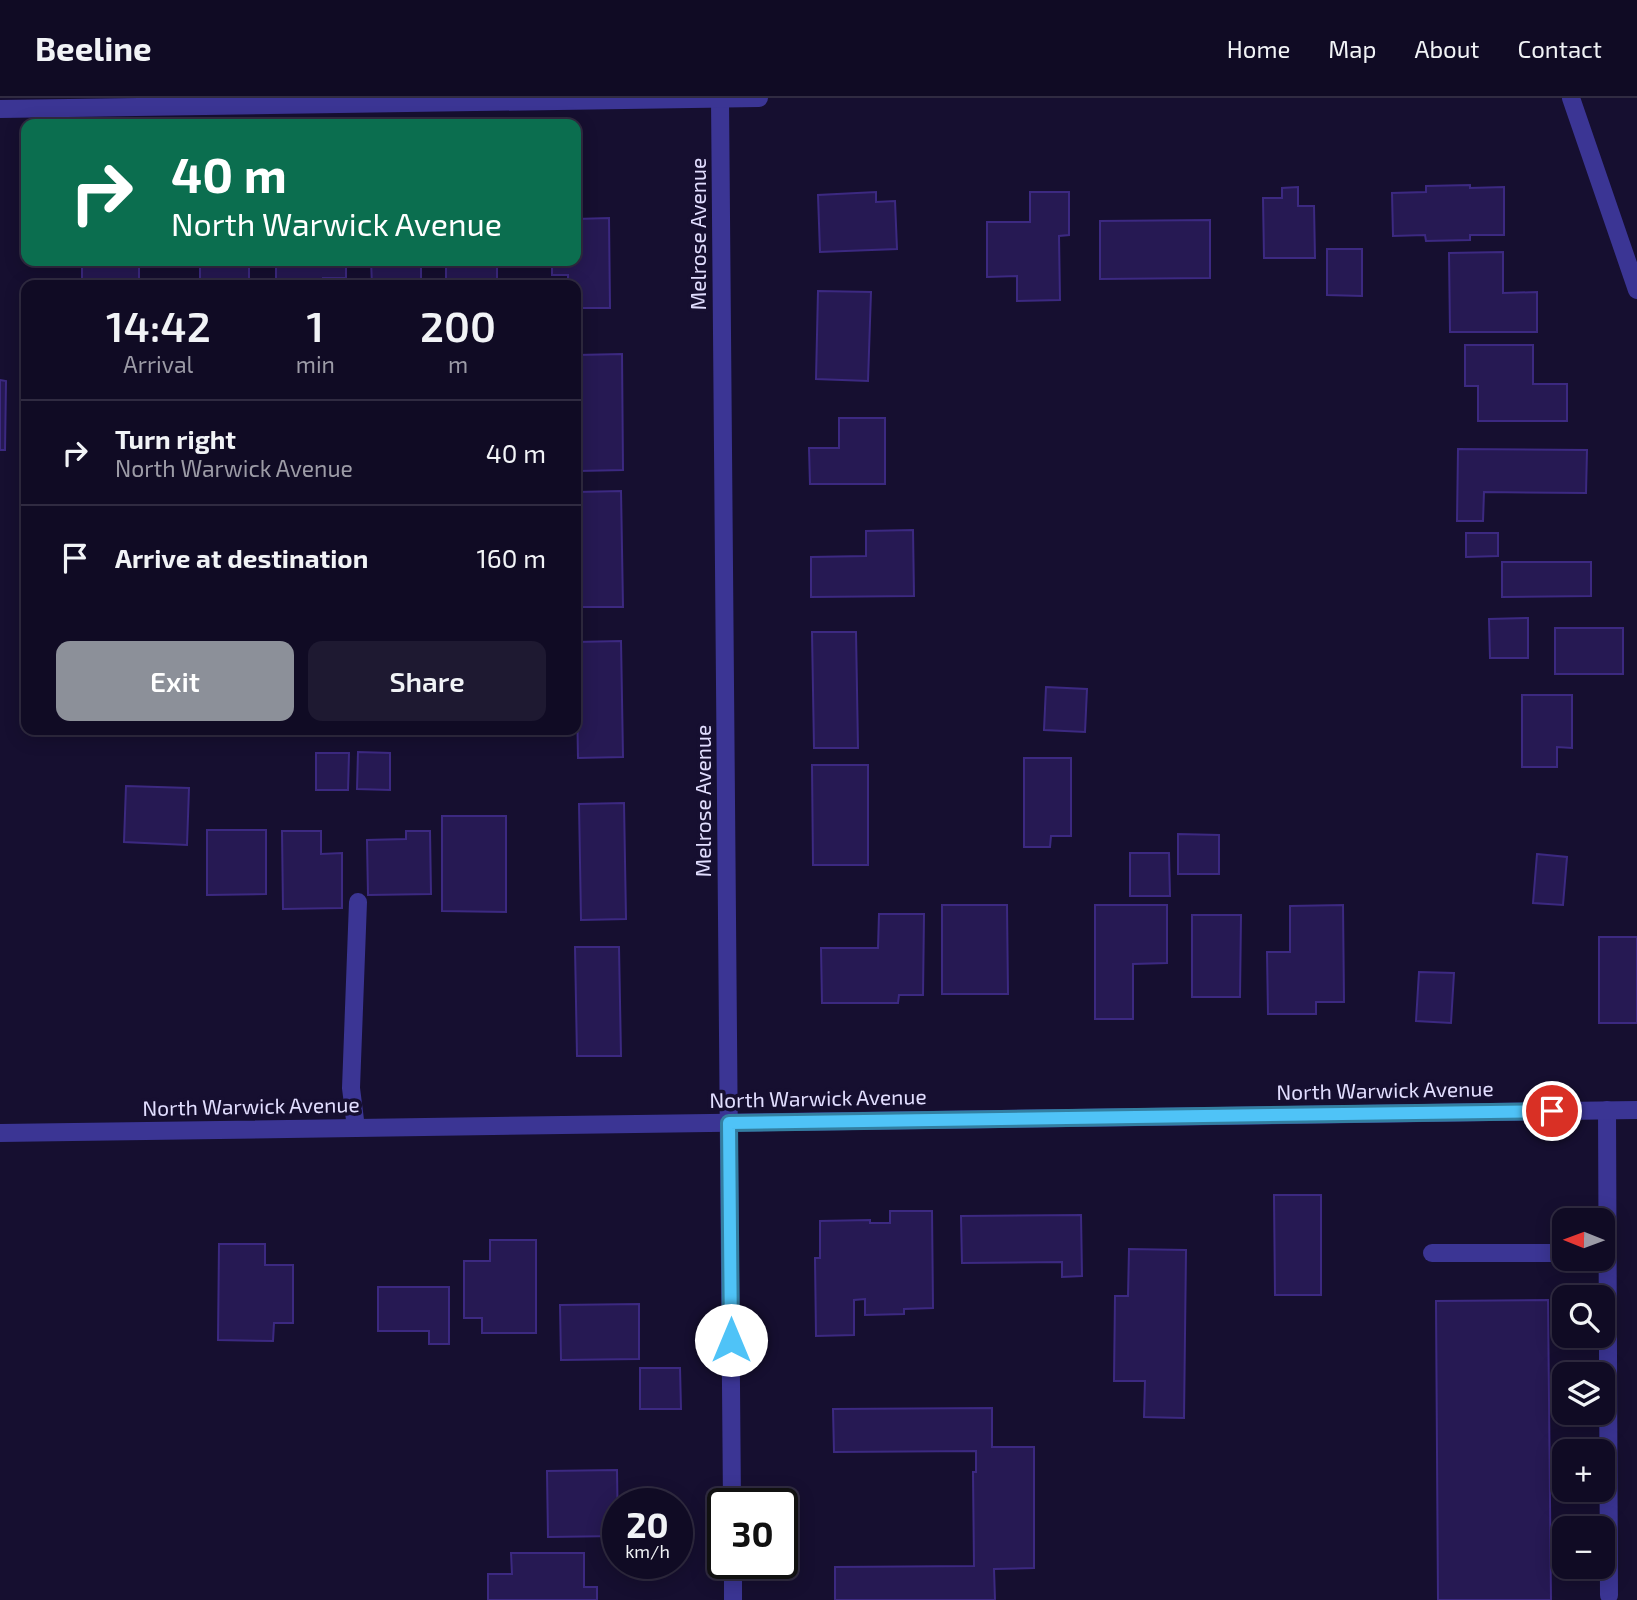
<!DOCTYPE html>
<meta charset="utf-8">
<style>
:root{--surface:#100b24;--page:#1e1931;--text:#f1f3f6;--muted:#9c9ba6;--line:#302b41;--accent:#8c9099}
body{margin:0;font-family:"Exo 2",sans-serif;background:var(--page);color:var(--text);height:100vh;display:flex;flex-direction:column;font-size:26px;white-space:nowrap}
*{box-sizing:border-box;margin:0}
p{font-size:23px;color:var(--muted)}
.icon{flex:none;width:38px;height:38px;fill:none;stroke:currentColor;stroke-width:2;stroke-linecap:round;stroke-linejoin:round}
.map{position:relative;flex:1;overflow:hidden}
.details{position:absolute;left:21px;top:182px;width:560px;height:455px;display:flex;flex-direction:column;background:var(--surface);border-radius:14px;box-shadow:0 4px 18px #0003,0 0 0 2px var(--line)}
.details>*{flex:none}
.guide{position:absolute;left:21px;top:21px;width:560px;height:147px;border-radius:14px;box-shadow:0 4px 18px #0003,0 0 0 2px var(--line);background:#0b6e4f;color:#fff;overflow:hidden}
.needle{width:46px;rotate:271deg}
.fabs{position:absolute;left:1552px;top:1110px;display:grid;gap:14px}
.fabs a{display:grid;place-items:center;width:63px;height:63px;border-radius:14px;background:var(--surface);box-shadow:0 4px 18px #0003,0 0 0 2px var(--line);font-size:35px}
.speed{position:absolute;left:602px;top:1390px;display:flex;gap:14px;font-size:35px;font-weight:700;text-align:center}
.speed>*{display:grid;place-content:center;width:91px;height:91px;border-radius:50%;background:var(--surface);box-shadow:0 4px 18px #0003,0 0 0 2px var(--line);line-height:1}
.speed small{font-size:18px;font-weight:400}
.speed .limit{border:4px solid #111;border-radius:10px;background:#fff;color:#111}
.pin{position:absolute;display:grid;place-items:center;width:60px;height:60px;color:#fff;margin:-30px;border:4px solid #fff;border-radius:50%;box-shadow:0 2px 7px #0007}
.me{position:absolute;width:77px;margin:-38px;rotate:0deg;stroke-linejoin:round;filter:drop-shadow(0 0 5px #0008)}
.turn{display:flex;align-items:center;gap:24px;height:147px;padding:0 35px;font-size:32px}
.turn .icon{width:91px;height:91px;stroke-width:2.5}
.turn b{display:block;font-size:49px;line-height:60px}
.eta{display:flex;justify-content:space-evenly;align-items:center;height:119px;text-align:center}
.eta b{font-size:42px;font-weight:600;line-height:49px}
.cta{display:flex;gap:14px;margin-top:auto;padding:14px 35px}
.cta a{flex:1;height:80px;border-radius:14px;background:var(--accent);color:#fff;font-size:28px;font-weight:600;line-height:80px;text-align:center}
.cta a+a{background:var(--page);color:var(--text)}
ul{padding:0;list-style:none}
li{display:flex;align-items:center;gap:21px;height:105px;padding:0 35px;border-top:2px solid var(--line)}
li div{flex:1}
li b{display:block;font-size:26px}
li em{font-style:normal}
header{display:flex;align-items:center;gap:42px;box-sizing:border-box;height:98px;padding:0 35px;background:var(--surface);border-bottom:2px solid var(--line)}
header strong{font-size:33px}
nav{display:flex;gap:38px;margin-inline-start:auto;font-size:24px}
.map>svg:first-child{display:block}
.building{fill:#261953;stroke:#3c2981;stroke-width:2}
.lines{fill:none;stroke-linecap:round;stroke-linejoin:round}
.lane{stroke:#3b3594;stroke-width:18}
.street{stroke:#3b3594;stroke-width:18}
.route-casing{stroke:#337fa1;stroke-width:18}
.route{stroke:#4fc3f7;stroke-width:12}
.labels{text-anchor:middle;stroke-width:7;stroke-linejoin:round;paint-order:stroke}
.street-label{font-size:21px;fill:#e2deff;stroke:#160f30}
</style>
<header>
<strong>Beeline</strong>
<nav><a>Home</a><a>Map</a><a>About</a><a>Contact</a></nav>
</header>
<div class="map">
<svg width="1637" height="1502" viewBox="0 0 1637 1502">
<rect width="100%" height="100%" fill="#160f30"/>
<g class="building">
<polygon points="1470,87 1470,90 1504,89 1504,137 1470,137 1470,142 1426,143 1425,137 1393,138 1392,95 1426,94 1426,88"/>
<polygon points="1298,89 1298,108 1314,108 1315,160 1264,160 1263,100 1282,100 1282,90"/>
<polygon points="876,94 876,104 895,103 897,151 820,154 818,97"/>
<polygon points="1030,94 1069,94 1069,137 1059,138 1060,202 1017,203 1017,178 987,179 987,124 1030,124"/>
<polygon points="609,120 610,210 576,210 576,187 568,187 568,177 552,177 552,163 576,163 576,121"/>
<polygon points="1210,122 1210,180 1100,181 1100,123"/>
<polygon points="1327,151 1362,151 1362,198 1327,197"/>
<polygon points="1503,154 1503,195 1537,194 1537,234 1450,234 1449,155"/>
<rect x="82" y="163" width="57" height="22"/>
<polygon points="276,163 346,163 346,180 323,180 323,187 276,187"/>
<polygon points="371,163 421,163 421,187 372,187"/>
<rect x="446" y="163" width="51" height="24"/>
<polygon points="249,168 249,187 200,187 200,169"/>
<polygon points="818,193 871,194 868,283 816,281"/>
<polygon points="1465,247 1533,247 1533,286 1567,286 1567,323 1478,323 1478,288 1465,288"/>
<polygon points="622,256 623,372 579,373 577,257"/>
<polygon points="0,282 6,283 5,352 0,352"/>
<polygon points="839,320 885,320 885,386 810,386 809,350 839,350"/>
<polygon points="1458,351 1587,352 1586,395 1484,394 1483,423 1457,423"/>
<polygon points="621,393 623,509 579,509 577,394"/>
<polygon points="913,432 914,498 811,499 811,459 866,458 866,433"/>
<polygon points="1466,435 1498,435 1498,458 1466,459"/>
<polygon points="1502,464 1591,464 1591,498 1502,499"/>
<polygon points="1528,520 1528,560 1490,560 1489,521"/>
<rect x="1555" y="530" width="68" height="46"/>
<polygon points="812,534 856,534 858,650 814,650"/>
<polygon points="621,543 623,659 578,660 576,544"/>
<polygon points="1046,589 1087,591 1085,634 1044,632"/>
<polygon points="1522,597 1572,597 1572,650 1557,649 1557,669 1522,669"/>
<polygon points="358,654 390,655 390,692 357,691"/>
<polygon points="316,655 349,655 348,692 316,692"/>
<polygon points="1024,660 1071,660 1071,738 1051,738 1050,749 1024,749"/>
<polygon points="812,667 868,667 868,767 813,767"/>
<polygon points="126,688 189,690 187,747 124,744"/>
<polygon points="624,705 626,821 581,822 579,706"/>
<polygon points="442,718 506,718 506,814 442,813"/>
<polygon points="207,732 266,732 266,796 207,797"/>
<polygon points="282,733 321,733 321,756 342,755 342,810 283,811"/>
<polygon points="406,733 430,733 431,796 368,797 367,742 406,741"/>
<polygon points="1178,736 1219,737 1219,776 1178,776"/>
<polygon points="1130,755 1169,755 1170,798 1130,798"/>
<polygon points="1537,756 1567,759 1563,807 1533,805"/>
<polygon points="942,807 1007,807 1008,896 942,896"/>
<polygon points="1095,807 1167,807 1167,865 1133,866 1133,921 1095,921"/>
<polygon points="1343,807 1344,904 1316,904 1316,916 1268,916 1267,854 1290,854 1290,808"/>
<polygon points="879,816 924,816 923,897 899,897 898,905 822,905 821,850 878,850"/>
<polygon points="1192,817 1241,817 1240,899 1192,899"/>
<rect x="1599" y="839" width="38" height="86"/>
<polygon points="575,849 619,849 621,958 577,958"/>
<polygon points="1419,874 1454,875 1451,925 1416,923"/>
<polygon points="1274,1097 1321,1097 1321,1197 1275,1197"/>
<polygon points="890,1113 932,1113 933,1210 904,1211 904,1216 865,1217 865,1201 854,1202 854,1237 816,1238 815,1160 820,1160 820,1123 870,1122 870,1125 890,1125"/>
<polygon points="1081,1117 1082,1178 1062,1179 1062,1164 962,1165 961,1118"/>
<polygon points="490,1142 536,1142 536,1235 482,1235 482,1220 464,1220 464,1163 490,1163"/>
<polygon points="219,1146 265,1146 265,1167 293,1167 293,1225 274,1225 273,1243 218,1242"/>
<polygon points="1129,1151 1186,1152 1184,1320 1144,1319 1145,1283 1114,1283 1115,1198 1128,1198"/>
<polygon points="378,1189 449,1189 449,1246 429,1246 429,1233 378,1233"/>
<polygon points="1548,1202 1551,1502 1438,1502 1436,1203"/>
<polygon points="639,1206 639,1261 561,1262 560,1207"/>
<polygon points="640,1270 680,1270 681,1311 640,1311"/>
<polygon points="992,1310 992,1349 1034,1349 1034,1470 994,1471 995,1502 835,1502 835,1469 974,1468 973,1374 976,1374 976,1353 834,1354 833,1311"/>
<polygon points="617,1372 618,1438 548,1439 547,1373"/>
<polygon points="511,1455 584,1455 584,1489 597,1489 597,1502 488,1502 488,1476 512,1476"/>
</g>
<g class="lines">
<g class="lane">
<polyline points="1607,1012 1609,1497"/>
<polyline points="356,1030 351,990 358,804"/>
<polyline points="1432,1155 1564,1155"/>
</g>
<g class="street">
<polyline points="1571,0 1637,192"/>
<polyline points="720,1 732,1405"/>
<polyline points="0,11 759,0"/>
<polyline points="0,1035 1637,1012"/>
<polyline points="733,1465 733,1502"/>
</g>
</g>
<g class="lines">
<defs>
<polyline id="route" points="731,1242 729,1025 1552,1013"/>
</defs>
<use href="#route" class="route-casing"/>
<use href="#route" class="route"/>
</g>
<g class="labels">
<g class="street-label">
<text transform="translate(699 136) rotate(-90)" y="7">Melrose Avenue</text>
<text transform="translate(704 703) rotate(-90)" y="7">Melrose Avenue</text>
<text transform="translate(1385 993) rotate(-1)" y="7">North Warwick Avenue</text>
<text transform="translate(818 1001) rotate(-1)" y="7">North Warwick Avenue</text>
<text transform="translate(251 1009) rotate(-1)" y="7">North Warwick Avenue</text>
</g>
</g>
</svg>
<div class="fabs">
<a><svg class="needle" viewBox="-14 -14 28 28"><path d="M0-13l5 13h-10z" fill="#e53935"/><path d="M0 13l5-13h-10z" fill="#9c9ba6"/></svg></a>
<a><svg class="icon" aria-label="search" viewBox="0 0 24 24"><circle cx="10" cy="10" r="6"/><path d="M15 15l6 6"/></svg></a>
<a><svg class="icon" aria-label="layers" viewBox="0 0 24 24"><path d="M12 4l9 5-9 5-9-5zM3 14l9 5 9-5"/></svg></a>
<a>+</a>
<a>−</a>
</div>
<div class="speed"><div>20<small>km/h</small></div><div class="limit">30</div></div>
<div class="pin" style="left:1552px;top:1013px;background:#d93025"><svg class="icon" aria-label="arrive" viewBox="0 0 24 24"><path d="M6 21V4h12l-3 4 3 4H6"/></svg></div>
<svg class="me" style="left:731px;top:1242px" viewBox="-20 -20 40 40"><circle r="19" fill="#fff"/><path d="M0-13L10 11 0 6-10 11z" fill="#4fc3f7"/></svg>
<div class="guide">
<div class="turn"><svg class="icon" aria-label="right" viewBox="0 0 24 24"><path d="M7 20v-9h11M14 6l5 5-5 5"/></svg><div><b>40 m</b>North Warwick Avenue</div></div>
</div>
<section class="details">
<div class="eta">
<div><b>14:42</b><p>Arrival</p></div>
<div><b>1</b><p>min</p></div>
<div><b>200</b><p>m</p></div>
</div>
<ul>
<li><svg class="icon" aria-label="right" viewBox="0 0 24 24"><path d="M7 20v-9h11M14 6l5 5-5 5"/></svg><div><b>Turn right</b><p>North Warwick Avenue</p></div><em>40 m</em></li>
<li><svg class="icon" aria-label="arrive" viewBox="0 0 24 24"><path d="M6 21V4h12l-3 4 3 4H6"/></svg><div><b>Arrive at destination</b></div><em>160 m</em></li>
</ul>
<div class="cta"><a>Exit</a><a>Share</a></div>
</section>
</div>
